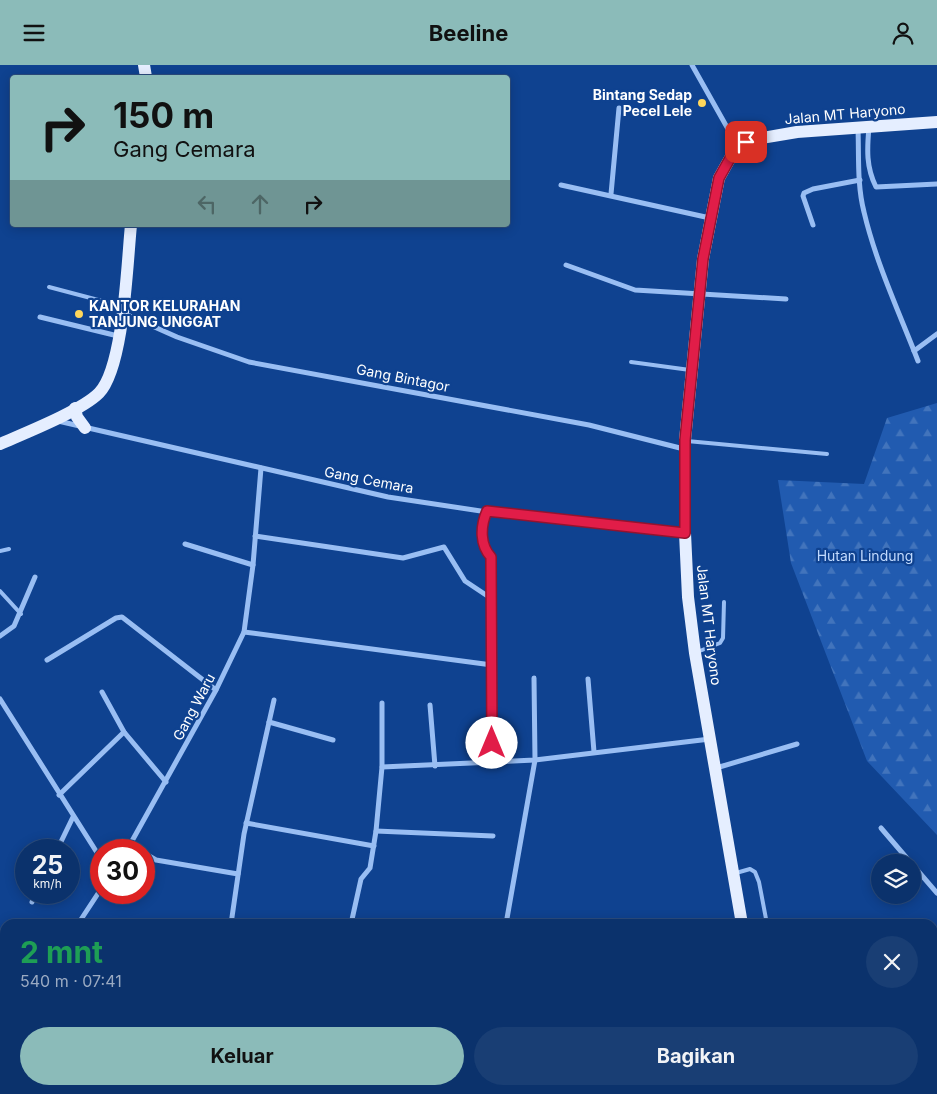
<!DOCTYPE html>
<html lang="id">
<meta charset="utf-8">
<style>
:root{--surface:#0b326c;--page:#193e74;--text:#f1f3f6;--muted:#9aaac2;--line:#2b4d7f;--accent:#8bbbb9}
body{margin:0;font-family:Inter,sans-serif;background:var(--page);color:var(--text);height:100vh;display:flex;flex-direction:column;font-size:19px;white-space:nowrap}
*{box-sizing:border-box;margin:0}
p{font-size:16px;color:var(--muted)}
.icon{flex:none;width:28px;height:28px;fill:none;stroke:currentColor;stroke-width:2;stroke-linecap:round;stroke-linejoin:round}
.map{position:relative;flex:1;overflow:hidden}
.side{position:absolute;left:0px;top:854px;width:938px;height:176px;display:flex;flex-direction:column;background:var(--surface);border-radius:15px 15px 0 0;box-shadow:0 2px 12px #0003,0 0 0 1px var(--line)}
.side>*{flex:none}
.top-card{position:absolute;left:10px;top:10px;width:500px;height:152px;border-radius:5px;box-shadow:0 2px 12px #0003,0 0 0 1px var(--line);background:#8bbbb9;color:#111;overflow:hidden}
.controls{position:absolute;left:871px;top:789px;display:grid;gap:10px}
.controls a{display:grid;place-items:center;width:50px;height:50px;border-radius:50%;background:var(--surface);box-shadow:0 2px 12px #0003,0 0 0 1px var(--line);font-size:25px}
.speed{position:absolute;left:15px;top:774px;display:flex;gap:10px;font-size:25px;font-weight:700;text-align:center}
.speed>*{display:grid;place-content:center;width:65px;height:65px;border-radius:50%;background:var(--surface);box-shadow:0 2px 12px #0003,0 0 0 1px var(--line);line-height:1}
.speed small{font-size:12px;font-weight:400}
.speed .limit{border:8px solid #d22;background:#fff;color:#111}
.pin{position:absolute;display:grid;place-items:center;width:42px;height:42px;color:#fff;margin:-21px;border-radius:10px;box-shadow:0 2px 8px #0006}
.me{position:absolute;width:55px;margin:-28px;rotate:0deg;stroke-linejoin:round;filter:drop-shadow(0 0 4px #0008)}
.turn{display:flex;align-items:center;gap:18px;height:105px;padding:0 20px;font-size:22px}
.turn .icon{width:65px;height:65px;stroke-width:2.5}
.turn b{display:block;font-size:35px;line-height:42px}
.lanes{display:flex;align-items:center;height:48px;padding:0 20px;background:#0003;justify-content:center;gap:25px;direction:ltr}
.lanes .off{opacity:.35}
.round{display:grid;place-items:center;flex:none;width:52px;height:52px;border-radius:26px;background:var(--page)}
.head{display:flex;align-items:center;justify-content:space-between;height:85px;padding:0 20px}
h1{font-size:30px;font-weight:700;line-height:38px;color:#1e9e55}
.button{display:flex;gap:10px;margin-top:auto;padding:10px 20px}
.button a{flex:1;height:58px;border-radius:30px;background:var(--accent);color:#111;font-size:20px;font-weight:700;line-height:58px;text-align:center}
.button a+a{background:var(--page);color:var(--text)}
header{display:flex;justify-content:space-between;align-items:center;height:65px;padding:0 20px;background:var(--accent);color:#111;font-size:22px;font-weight:700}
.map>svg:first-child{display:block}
.forest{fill:url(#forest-firs)}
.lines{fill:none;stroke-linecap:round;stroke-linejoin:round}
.service{stroke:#99bef3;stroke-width:4}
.minor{stroke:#99bef3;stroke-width:5}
.primary{stroke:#e5eeff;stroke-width:12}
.route-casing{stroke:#92132f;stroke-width:12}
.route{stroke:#e11d48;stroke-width:9}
.poi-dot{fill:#ffd75b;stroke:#0f4290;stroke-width:2}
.labels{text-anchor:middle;stroke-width:4.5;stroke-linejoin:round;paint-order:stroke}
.poi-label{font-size:14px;font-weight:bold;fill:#fff;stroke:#0f4290;text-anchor:end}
.street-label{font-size:14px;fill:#fff;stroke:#0f4290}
.park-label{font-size:14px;fill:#c1dafe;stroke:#0f4290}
</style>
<header><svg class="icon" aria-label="menu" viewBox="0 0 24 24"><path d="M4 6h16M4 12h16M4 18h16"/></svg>Beeline<svg class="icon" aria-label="person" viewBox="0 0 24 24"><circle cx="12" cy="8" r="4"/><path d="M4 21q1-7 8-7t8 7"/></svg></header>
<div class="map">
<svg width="937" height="1029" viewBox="0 0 937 1029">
<defs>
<pattern id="forest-firs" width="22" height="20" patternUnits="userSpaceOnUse" patternTransform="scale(1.25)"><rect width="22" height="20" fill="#215bb0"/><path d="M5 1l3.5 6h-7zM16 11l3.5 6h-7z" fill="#4274bc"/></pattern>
</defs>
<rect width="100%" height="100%" fill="#0f4290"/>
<polygon class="forest" points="937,338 937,770 867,696 791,498 778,415 864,419 887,353"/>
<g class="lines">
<g class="service">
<polyline points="49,222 121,241"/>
<polyline points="631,297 690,305"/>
<polyline points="687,376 827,389"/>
<polyline points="0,486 9,484"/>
<polyline points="0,526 21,549"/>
<polyline points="697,587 720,578 723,573 724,537"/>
<polyline points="736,808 750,804 755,807 759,817 767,859"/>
<polyline points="862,1025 868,1029"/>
<polyline points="146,1029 147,1025"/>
</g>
<g class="minor">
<polyline points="692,0 737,80"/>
<path d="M869 62C867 84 866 102 876 122L937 119"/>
<path d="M858 63C859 91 857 120 864 147 876 198 899 247 918 296"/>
<polyline points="561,120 710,153"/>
<polyline points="611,129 619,43"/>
<polyline points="813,160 803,131 804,128 813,124 860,115"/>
<polyline points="566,200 635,225 786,234"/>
<polyline points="123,248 177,272 249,297 589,360 684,384"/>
<polyline points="40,252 118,271"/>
<polyline points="914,286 937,269"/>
<polyline points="58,356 388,432 494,448 684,468"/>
<path d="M487 446C480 461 480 480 491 492L492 600"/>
<polyline points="255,471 403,493 444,482 465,516 492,534"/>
<polyline points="185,479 253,500"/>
<polyline points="244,567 492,600 492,698"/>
<polyline points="0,571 14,561 35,512"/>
<polyline points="47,595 116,553 122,552 216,625"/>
<polyline points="588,614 594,687"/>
<polyline points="102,627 124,667 166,717"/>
<polyline points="0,634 101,794"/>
<polyline points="430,640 435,701"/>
<polyline points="269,657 333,675"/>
<polyline points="382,702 535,695 710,674"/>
<polyline points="716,703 797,679"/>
<polyline points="59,730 124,667"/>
<polyline points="246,758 374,781"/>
<polyline points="881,763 911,798"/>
<polyline points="376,766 493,771"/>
<polyline points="131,779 140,785"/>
<polyline points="57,785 73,752"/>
<polyline points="127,785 216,625 244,567 253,500 261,403"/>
<polyline points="144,788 156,795 238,809"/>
<polyline points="912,799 937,828"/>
<polyline points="32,837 36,828"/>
<polyline points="78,859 101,824"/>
<polyline points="231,859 244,769 274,635"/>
<polyline points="351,859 361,814 370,803 376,766 382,702 382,638"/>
<polyline points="506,859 535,695 534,613"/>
<polyline points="932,925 937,913"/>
<polyline points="470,1025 475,1029"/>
<polyline points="614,1025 618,1029"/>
<polyline points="53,1029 53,1025"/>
<polyline points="493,1029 531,1025"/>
<polyline points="927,1029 927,1025"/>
</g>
<g class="primary">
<polyline points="144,0 146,12"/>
<polyline points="75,343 77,352 85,363"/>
<path d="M0 379C25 368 81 346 99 328 124 302 127 198 131 160"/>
<polyline points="742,859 695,588 688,532 685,468 685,375 703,194 719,113 737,81 756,74 797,67 937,57"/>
<polyline points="0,886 5,888"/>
<polyline points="330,1025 336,1029"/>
<polyline points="761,1029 762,1025"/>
</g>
</g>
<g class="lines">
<defs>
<path id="route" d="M492 678 491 492C480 480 480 462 487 446L685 468V375L703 194 719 113 737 81 746 77"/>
</defs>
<use href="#route" class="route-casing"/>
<use href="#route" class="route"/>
</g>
<g class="poi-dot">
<circle cx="702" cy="38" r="5"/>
<circle cx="79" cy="249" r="5"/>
</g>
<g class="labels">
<g class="poi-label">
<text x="692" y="35">Bintang Sedap<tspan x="692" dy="16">Pecel Lele</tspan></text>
<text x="89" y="246" text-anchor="start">KANTOR KELURAHAN<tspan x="89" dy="16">TANJUNG UNGGAT</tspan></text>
</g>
<g class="street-label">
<text transform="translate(845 49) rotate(-5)" y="5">Jalan MT Haryono</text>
<text transform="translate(403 313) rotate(11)" y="5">Gang Bintagor</text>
<text transform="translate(369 415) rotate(11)" y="5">Gang Cemara</text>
<text transform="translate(709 560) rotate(83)" y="5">Jalan MT Haryono</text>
<text transform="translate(194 642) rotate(-62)" y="5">Gang Waru</text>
</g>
<g class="park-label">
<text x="865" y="496">Hutan Lindung</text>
</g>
</g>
</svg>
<div class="controls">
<a><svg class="icon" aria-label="layers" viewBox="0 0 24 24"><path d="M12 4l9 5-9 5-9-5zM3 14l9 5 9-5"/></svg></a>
</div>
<div class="speed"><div>25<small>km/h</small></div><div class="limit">30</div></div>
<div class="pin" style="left:746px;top:77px;background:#d93025"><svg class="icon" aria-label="arrive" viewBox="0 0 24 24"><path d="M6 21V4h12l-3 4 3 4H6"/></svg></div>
<svg class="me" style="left:492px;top:678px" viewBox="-20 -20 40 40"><circle r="19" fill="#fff"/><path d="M0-13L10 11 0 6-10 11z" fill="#e11d48"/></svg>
<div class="top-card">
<div class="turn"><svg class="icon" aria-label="right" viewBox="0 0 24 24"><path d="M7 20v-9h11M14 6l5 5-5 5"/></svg><div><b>150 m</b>Gang Cemara</div></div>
<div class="lanes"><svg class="icon off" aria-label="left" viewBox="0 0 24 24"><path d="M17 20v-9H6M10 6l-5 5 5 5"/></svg><svg class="icon off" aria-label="ahead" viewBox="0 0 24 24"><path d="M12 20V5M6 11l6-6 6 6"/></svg><svg class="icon" aria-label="right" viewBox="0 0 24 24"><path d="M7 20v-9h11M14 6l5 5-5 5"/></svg></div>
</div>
<section class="side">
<div class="head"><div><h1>2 mnt</h1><p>540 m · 07:41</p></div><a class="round"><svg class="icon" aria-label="close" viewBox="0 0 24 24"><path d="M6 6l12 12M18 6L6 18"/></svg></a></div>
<div class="button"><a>Keluar</a><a>Bagikan</a></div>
</section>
</div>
